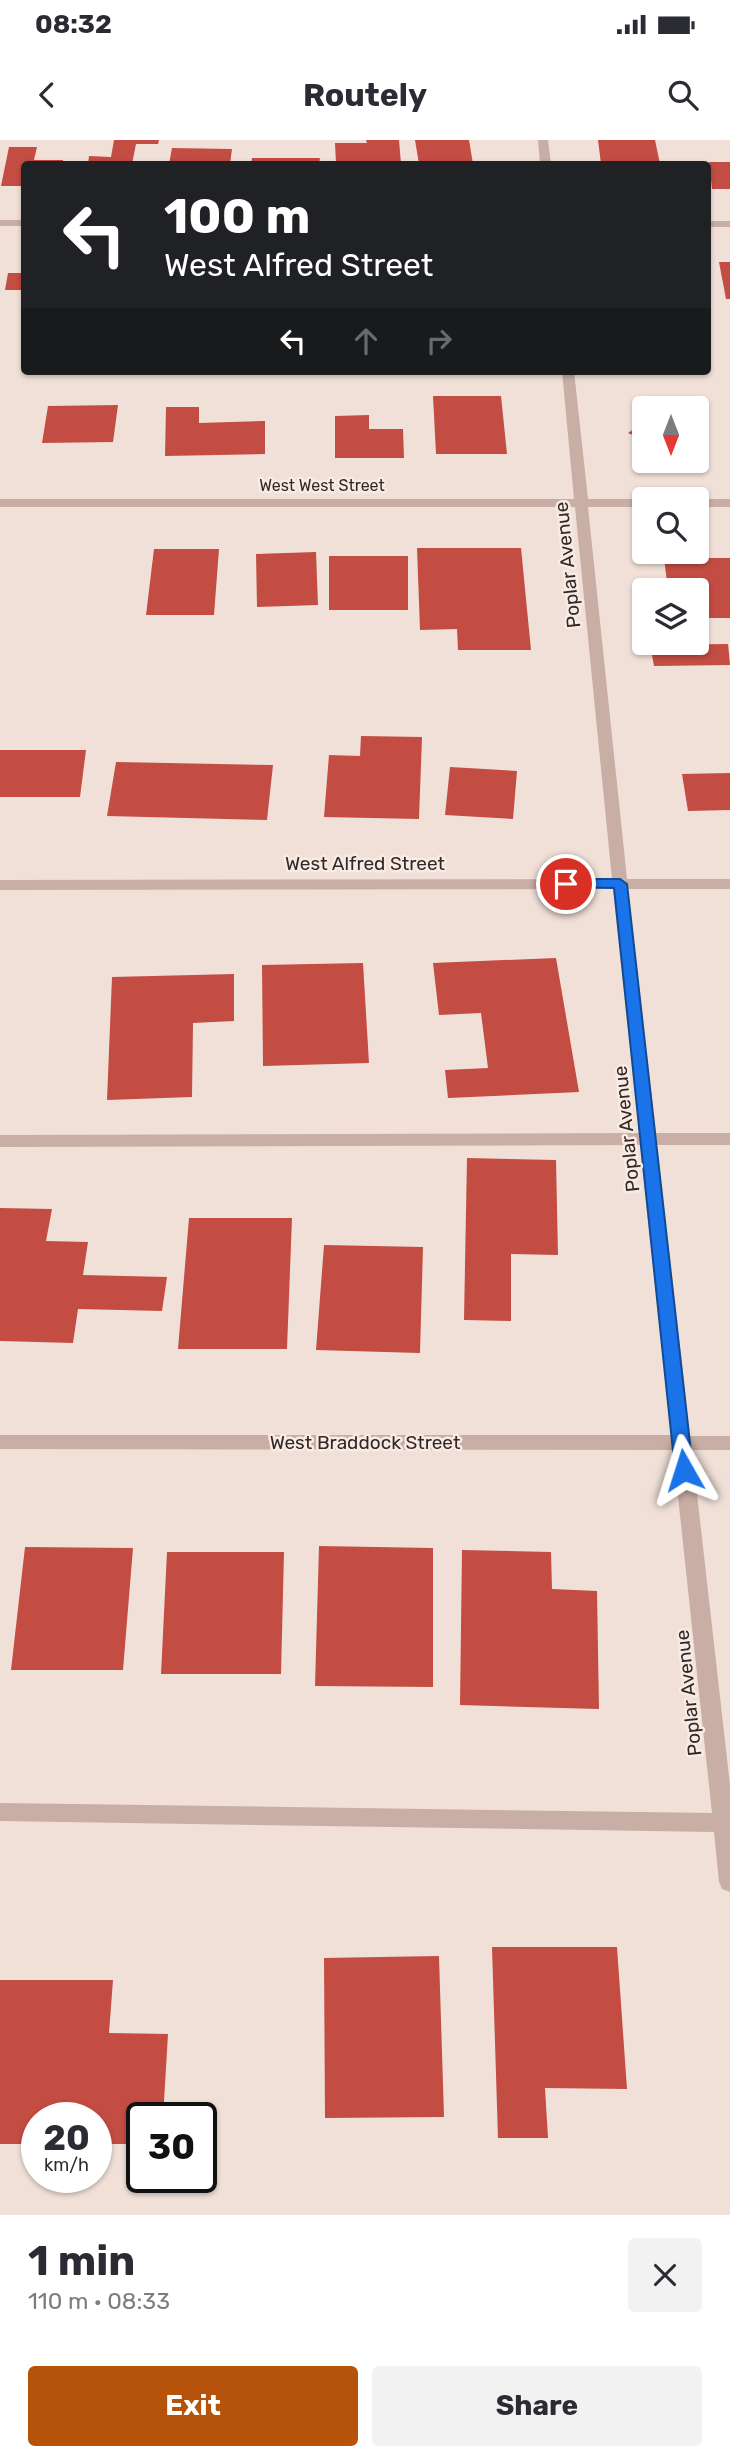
<!DOCTYPE html>
<meta charset="utf-8">
<style>
:root{--surface:#fff;--page:#f2f2f3;--text:#2b2b33;--muted:#7c7c81;--accent:#b45309}
body{margin:0;font-family:Rubik,sans-serif;background:var(--page);color:var(--text);height:100vh;display:flex;flex-direction:column;font-size:26px;white-space:nowrap}
*{box-sizing:border-box;margin:0}
p{font-size:23px;color:var(--muted)}
.icon{flex:none;width:38px;height:38px;fill:none;stroke:currentColor;stroke-width:2;stroke-linecap:round;stroke-linejoin:round}
.map{position:relative;height:2075px;overflow:hidden}
.panel{display:flex;flex-direction:column;background:var(--surface);flex:1}
.panel>*{flex:none}
.top-card{position:absolute;left:21px;top:21px;width:690px;height:214px;border-radius:7px;box-shadow:0 2px 5px #0004;background:#202124;color:#fff;overflow:hidden}
.needle{width:46px;rotate:180deg}
.fabs{position:absolute;left:632px;top:256px;display:grid;gap:14px}
.fabs a{display:grid;place-items:center;width:77px;height:77px;border-radius:7px;background:var(--surface);box-shadow:0 2px 5px #0004;font-size:35px}
.speed{position:absolute;left:21px;top:1962px;display:flex;gap:14px;font-size:35px;font-weight:700;text-align:center}
.speed>*{display:grid;place-content:center;width:91px;height:91px;border-radius:50%;background:var(--surface);box-shadow:0 2px 5px #0004;line-height:1}
.speed small{font-size:18px;font-weight:400}
.speed .limit{border:4px solid #111;border-radius:10px;background:#fff;color:#111}
.pin{position:absolute;display:grid;place-items:center;width:60px;height:60px;color:#fff;margin:-30px;border:4px solid #fff;border-radius:50%;box-shadow:0 2px 7px #0007}
.me{position:absolute;width:77px;margin:-38px;rotate:354deg;stroke-linejoin:round;filter:drop-shadow(0 0 5px #0008)}
.turn{display:flex;align-items:center;gap:24px;height:147px;padding:0 28px;font-size:32px}
.turn .icon{width:91px;height:91px;stroke-width:2.5}
.turn b{display:block;font-size:49px;line-height:60px}
.lanes{display:flex;align-items:center;height:66px;padding:0 28px;background:#0003;justify-content:center;gap:35px;direction:ltr}
.lanes .off{opacity:.35}
.round{display:grid;place-items:center;flex:none;width:74px;height:74px;border-radius:7px;background:var(--page)}
.head{display:flex;align-items:center;justify-content:space-between;height:119px;padding:0 28px}
h1{font-size:42px;font-weight:700;line-height:52px}
.button{display:flex;gap:14px;margin-top:auto;padding:14px 28px}
.button a{flex:1;height:80px;border-radius:7px;background:var(--accent);color:#fff;font-size:28px;font-weight:700;line-height:80px;text-align:center}
.button a+a{background:var(--page);color:var(--text)}
.status{display:flex;justify-content:space-between;align-items:center;height:49px;padding:0 35px;background:var(--surface);direction:ltr}
.status svg{height:19px;fill:currentColor}
header{display:flex;justify-content:space-between;align-items:center;height:91px;padding:0 28px;background:var(--surface);font-size:32px;font-weight:700}
.map>svg:first-child{display:block}
.building{fill:#c34c43}
.lines{fill:none;stroke-linecap:round;stroke-linejoin:round}
.minor{fill:#c8aea5;fill-rule:evenodd}
.route{fill:#1a73e8;stroke:#114b97;stroke-width:2}
.labels{text-anchor:middle;stroke-width:5;stroke-linejoin:round;paint-order:stroke}
.far-street-label{font-size:16px;fill:#332826;stroke:#f8ebe4}
.street-label{font-size:19px;fill:#332826;stroke:#f8ebe4}
</style>
<div class="status"><b>08:32</b><svg viewBox="0 0 49 12"><path d="M0 12V9h3v3zM5 12V6h3v6zM10 12V3h3v9zM15 12V0h3v12zM26 1h20v11H26zM47 4h2v5h-2z"/></svg></div>
<header><svg class="icon" aria-label="back" viewBox="0 0 24 24"><path d="M15 5l-7 7 7 7"/></svg>Routely<svg class="icon" aria-label="search" viewBox="0 0 24 24"><circle cx="10" cy="10" r="6"/><path d="M15 15l6 6"/></svg></header>
<div class="map">
<svg width="730" height="2075" viewBox="0 0 730 2075">
<rect width="100%" height="100%" fill="#f0e0d8"/>
<g class="building">
<polygon points="114,0 159,0 158,4 136,4 132,24 88,24 89,16 111,17"/>
<polygon points="366,0 399,0 401,24 336,24 335,3 367,3"/>
<polygon points="415,0 469,0 473,24 419,24"/>
<polygon points="598,0 655,0 660,24 601,24"/>
<polygon points="9,7 37,7 34,20 63,20 62,24 24,24 24,46 1,46"/>
<polygon points="172,8 232,9 230,24 169,24"/>
<polygon points="252,18 320,18 319,24 251,24"/>
<polygon points="709,22 730,22 730,49 712,49"/>
<polygon points="719,122 730,122 730,159 726,159"/>
<polygon points="8,133 24,133 24,150 5,150"/>
<polygon points="433,256 501,256 507,314 436,314"/>
<polygon points="118,265 113,302 42,303 48,266"/>
<polygon points="166,267 199,267 199,283 265,281 265,314 165,316"/>
<polygon points="369,275 369,289 403,289 404,318 335,318 335,276"/>
<polygon points="644,282 644,300 628,293"/>
<polygon points="417,408 521,408 531,510 458,510 457,489 420,490"/>
<polygon points="154,409 219,409 214,475 146,475"/>
<polygon points="316,412 318,465 257,467 256,414"/>
<rect x="329" y="416" width="79" height="54"/>
<polygon points="664,418 730,418 730,478 696,478 696,450 668,450"/>
<polygon points="728,504 730,525 654,526 650,505"/>
<polygon points="361,596 422,597 419,679 324,677 329,615 360,616"/>
<polygon points="0,610 86,610 80,657 0,657"/>
<polygon points="116,622 273,625 267,680 107,676"/>
<polygon points="450,627 517,631 513,679 445,675"/>
<polygon points="730,633 730,670 688,671 682,634"/>
<polygon points="556,818 579,952 448,958 445,930 488,928 481,873 439,875 433,823"/>
<polygon points="363,823 369,923 263,926 262,825"/>
<polygon points="234,834 234,881 193,883 192,957 107,960 112,837"/>
<polygon points="467,1018 556,1020 558,1115 511,1114 511,1181 464,1180"/>
<polygon points="0,1068 52,1069 46,1101 88,1102 83,1135 167,1137 162,1171 78,1169 73,1203 0,1201"/>
<polygon points="189,1078 292,1078 287,1209 178,1209"/>
<polygon points="324,1105 423,1107 420,1213 316,1210"/>
<polygon points="319,1406 433,1408 433,1547 315,1546"/>
<polygon points="25,1407 133,1408 123,1530 11,1530"/>
<polygon points="462,1410 551,1412 552,1449 597,1451 599,1569 460,1565"/>
<polygon points="167,1412 284,1412 281,1534 161,1534"/>
<polygon points="492,1807 617,1807 627,1949 545,1948 548,1998 498,1998"/>
<polygon points="439,1816 444,1977 325,1978 324,1818"/>
<polygon points="0,1840 113,1840 109,1893 168,1894 163,1978 142,1978 142,2004 96,2004 96,1978 37,1978 37,2004 0,2004"/>
</g>
<g class="lines">
<g class="minor">
<polygon points="538,0 548,0 551,24 540,24"/>
<rect x="0" y="80" width="24" height="6"/>
<rect x="707" y="81" width="23" height="6"/>
<polygon points="562,231 574,231 588,359 644,359 644,367 588,367 627,739 730,739 730,749 628,749 656,993 730,993 730,1005 657,1005 690,1296 730,1296 730,1310 692,1310 730,1645 730,1752 722,1749 719,1742 714,1692 0,1681 0,1663 712,1673 673,1310 0,1309 0,1295 671,1295 640,1005 0,1007 0,995 639,993 613,749 0,750 0,740 612,739 575,367 0,367 0,359 574,359"/>
<rect x="696" y="359" width="34" height="8"/>
</g>
</g>
<polygon class="route" points="566,739 620,739 627,744 693,1330 690,1335 678,1335 675,1330 614,748 561,747 559,744"/>
<g class="labels">
<g class="far-street-label">
<text x="322" y="351">West West Street</text>
</g>
<g class="street-label">
<text transform="translate(567 425) rotate(-96)" y="7">Poplar Avenue</text>
<text x="365" y="730">West Alfred Street</text>
<text transform="translate(626 989) rotate(-96)" y="7">Poplar Avenue</text>
<text x="365" y="1309">West Braddock Street</text>
<text transform="translate(688 1553) rotate(-96)" y="7">Poplar Avenue</text>
</g>
</g>
</svg>
<div class="fabs">
<a><svg class="needle" viewBox="-14 -14 28 28"><path d="M0-13l5 13h-10z" fill="#e53935"/><path d="M0 13l5-13h-10z" fill="#7c7c81"/></svg></a>
<a><svg class="icon" aria-label="search" viewBox="0 0 24 24"><circle cx="10" cy="10" r="6"/><path d="M15 15l6 6"/></svg></a>
<a><svg class="icon" aria-label="layers" viewBox="0 0 24 24"><path d="M12 4l9 5-9 5-9-5zM3 14l9 5 9-5"/></svg></a>
</div>
<div class="speed"><div>20<small>km/h</small></div><div class="limit">30</div></div>
<div class="pin" style="left:566px;top:744px;background:#d93025"><svg class="icon" aria-label="arrive" viewBox="0 0 24 24"><path d="M6 21V4h12l-3 4 3 4H6"/></svg></div>
<svg class="me" style="left:684px;top:1330px" viewBox="-20 -20 40 40"><path d="M0-17L14 15 0 8-14 15z" fill="#1a73e8" stroke="#fff" stroke-width="4"/></svg>
<div class="top-card">
<div class="turn"><svg class="icon" aria-label="left" viewBox="0 0 24 24"><path d="M17 20v-9H6M10 6l-5 5 5 5"/></svg><div><b>100 m</b>West Alfred Street</div></div>
<div class="lanes"><svg class="icon" aria-label="left" viewBox="0 0 24 24"><path d="M17 20v-9H6M10 6l-5 5 5 5"/></svg><svg class="icon off" aria-label="ahead" viewBox="0 0 24 24"><path d="M12 20V5M6 11l6-6 6 6"/></svg><svg class="icon off" aria-label="right" viewBox="0 0 24 24"><path d="M7 20v-9h11M14 6l5 5-5 5"/></svg></div>
</div>
</div>
<section class="panel">
<div class="head"><div><h1>1 min</h1><p>110 m · 08:33</p></div><a class="round"><svg class="icon" aria-label="close" viewBox="0 0 24 24"><path d="M6 6l12 12M18 6L6 18"/></svg></a></div>
<div class="button"><a>Exit</a><a>Share</a></div>
</section>
